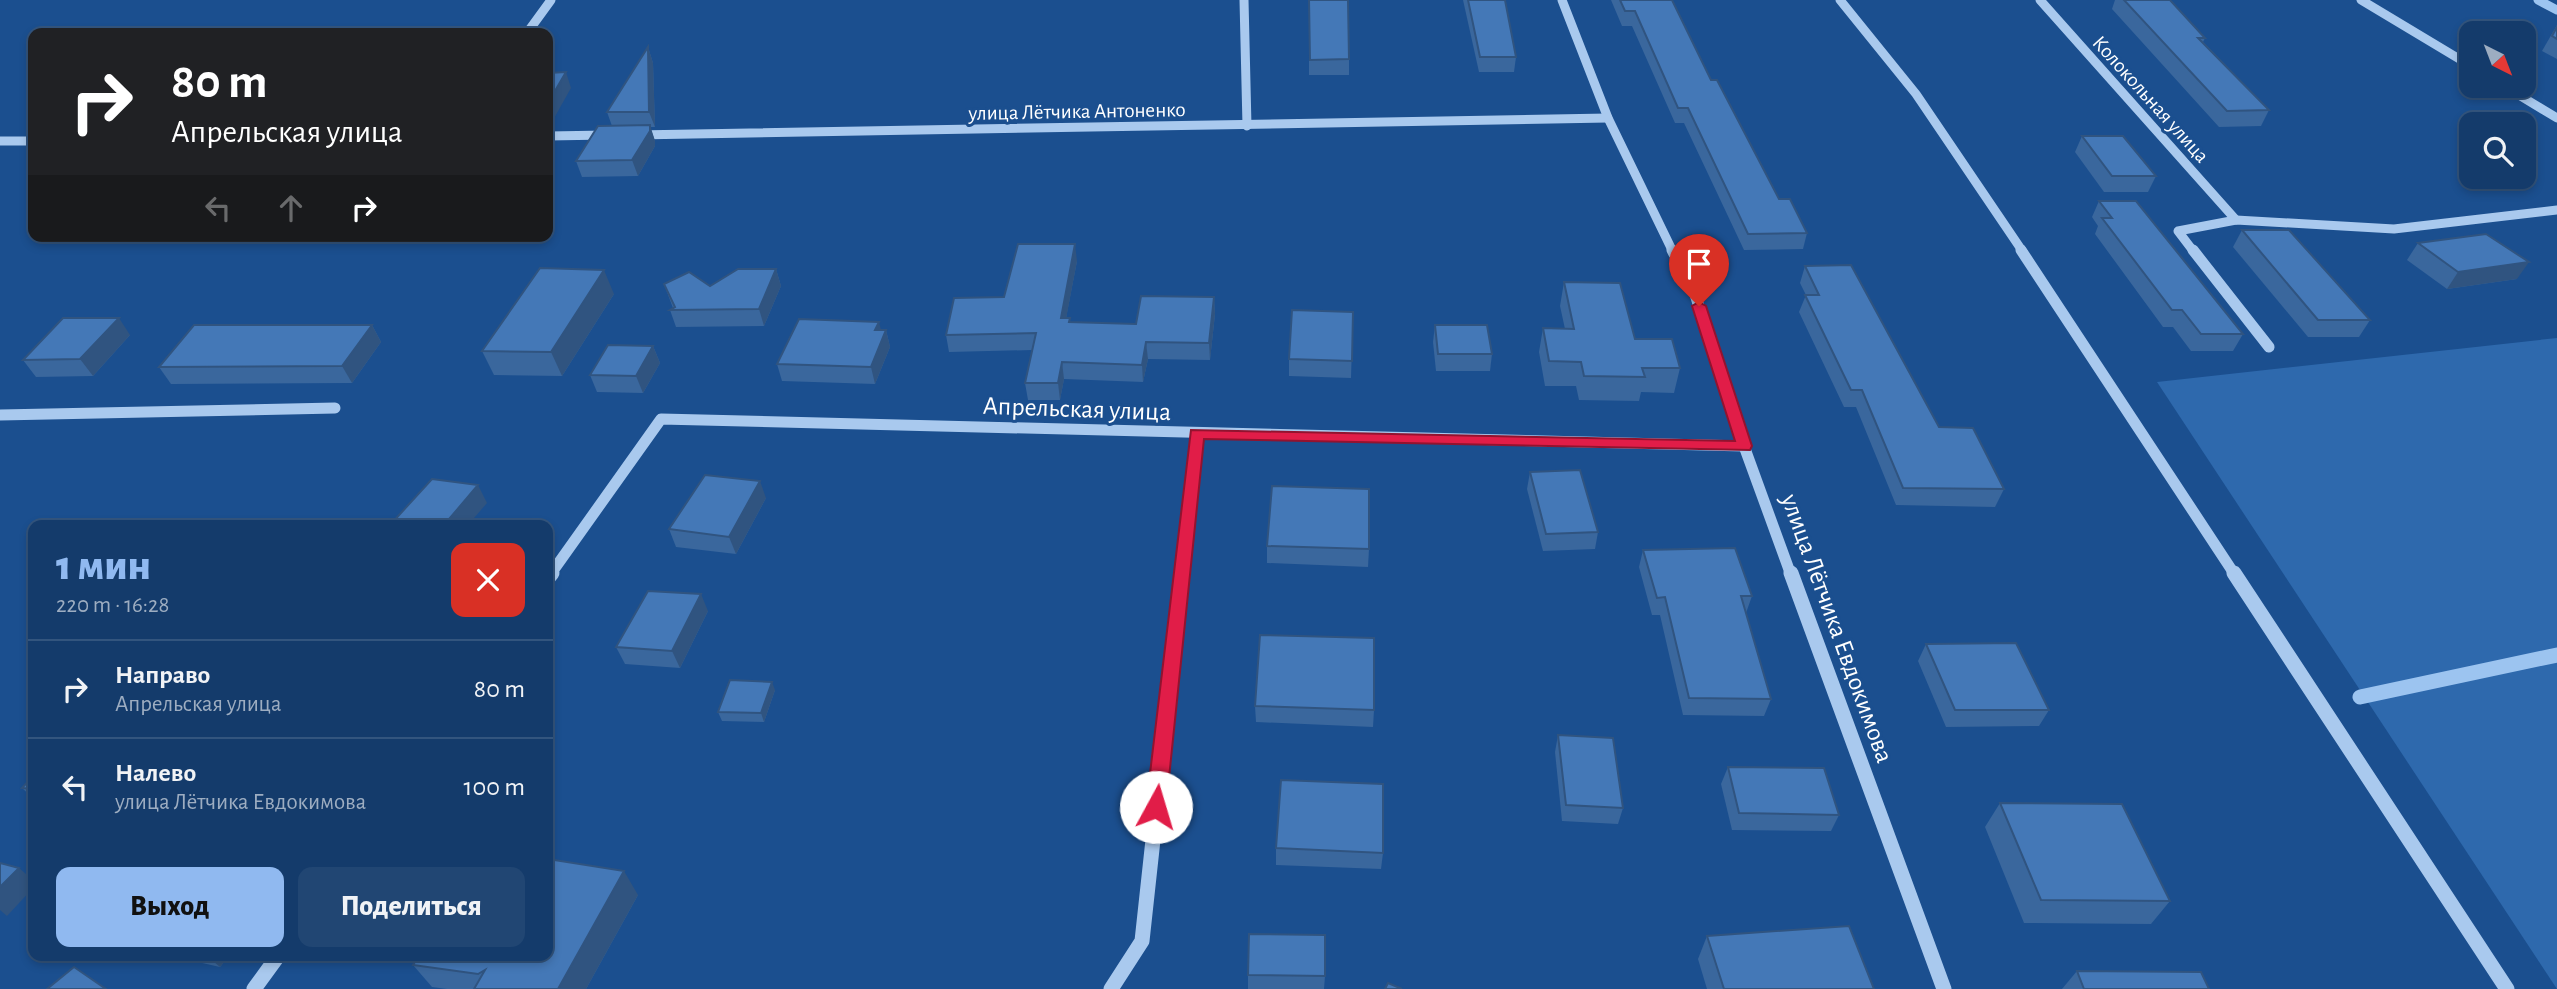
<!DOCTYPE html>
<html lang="ru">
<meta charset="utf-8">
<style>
:root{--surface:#143b6b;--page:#214673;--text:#f1f3f6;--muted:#9dadc1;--line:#33557e;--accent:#90b9f0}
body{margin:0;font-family:"Alegreya Sans",sans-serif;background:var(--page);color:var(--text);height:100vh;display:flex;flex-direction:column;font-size:26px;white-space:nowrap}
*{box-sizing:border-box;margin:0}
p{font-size:23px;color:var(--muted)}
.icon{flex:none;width:38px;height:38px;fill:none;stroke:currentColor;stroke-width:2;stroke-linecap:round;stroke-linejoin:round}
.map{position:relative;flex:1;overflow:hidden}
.side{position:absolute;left:28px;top:520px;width:525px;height:441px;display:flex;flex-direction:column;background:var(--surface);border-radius:14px;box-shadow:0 4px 10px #0003,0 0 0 2px var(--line)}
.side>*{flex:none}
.hud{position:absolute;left:28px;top:28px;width:525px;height:214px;border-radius:14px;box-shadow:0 4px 10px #0003,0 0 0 2px var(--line);background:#202124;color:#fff;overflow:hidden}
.needle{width:46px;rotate:138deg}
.fabs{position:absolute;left:2459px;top:21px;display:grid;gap:14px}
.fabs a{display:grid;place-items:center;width:77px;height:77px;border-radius:14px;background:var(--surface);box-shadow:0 4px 10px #0003,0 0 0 2px var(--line);font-size:35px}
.pin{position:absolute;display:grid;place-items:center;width:60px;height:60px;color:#fff;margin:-72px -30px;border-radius:50% 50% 50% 0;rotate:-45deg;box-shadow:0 0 7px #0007}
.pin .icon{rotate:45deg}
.me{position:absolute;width:77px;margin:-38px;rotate:6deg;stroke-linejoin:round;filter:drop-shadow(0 0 5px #0008)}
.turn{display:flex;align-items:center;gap:24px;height:147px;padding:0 28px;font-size:32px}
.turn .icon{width:91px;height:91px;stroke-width:2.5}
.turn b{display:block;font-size:49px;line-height:60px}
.lanes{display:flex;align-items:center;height:66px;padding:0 28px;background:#0003;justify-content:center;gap:35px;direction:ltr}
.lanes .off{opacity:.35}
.round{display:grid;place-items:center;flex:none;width:74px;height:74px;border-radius:14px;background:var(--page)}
.summary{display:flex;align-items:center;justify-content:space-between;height:119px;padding:0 28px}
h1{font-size:42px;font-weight:800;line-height:52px;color:var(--accent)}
.cta{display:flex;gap:14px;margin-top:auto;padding:14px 28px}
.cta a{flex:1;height:80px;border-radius:14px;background:var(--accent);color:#111;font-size:28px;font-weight:800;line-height:80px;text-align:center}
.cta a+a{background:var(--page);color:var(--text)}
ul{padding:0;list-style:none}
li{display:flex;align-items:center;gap:21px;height:98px;padding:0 28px;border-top:2px solid var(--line)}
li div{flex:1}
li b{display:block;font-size:26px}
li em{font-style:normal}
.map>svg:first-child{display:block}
.green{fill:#2e69ad}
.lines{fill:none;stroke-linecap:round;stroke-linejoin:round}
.stream-far1{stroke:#9cc4f0;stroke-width:9}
.stream{stroke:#9cc4f0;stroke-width:15}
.minor-far2{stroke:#a9c9ee;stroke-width:9}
.minor-far1{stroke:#a9c9ee;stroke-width:11}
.minor{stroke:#a9c9ee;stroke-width:15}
.wall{fill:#3a679d}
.shaded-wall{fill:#305480}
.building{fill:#4478b7;stroke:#305480;stroke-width:2}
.route{fill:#e11d48;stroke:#92132f;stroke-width:2}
.labels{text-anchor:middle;stroke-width:6;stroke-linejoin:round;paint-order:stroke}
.far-street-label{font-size:21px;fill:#fff;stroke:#1b4f8f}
.street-label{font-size:26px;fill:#fff;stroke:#1b4f8f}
</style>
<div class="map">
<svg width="2557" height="989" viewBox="0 0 2557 989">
<rect width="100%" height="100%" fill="#1b4f8f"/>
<polygon class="green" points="2557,338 2557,989 2157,382"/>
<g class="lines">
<polyline class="stream-far1" points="2538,0 2557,10"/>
<polyline class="stream" points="2360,697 2557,655"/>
<g class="minor-far2">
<polyline points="1244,0 1247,126"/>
<polyline points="1562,0 1608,118 1673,252"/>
<polyline points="1840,0 1916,94 2023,252"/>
<polyline points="2040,0 2236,220"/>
<polyline points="2361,0 2471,66"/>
<polyline points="527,33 551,0"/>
<polyline points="2504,86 2557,118"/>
<polyline points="636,135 1608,118"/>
<polyline points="548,136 607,135"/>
<polyline points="0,141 33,141"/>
<polyline points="2194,252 2178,231 2236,220 2394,229 2557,210"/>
</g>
<g class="minor-far1">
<polyline points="1672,250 1674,254"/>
<polyline points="2021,250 2235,575"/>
<polyline points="2193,250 2269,347"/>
<polyline points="1691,282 1744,446 1791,575"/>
<polyline points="0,415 335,408"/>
<polyline points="550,575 661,419 1744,446"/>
<polyline points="1182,575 1197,434"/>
</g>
<g class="minor">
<polyline points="1791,573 1944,989"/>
<polyline points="2234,573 2507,989"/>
<polyline points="548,578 552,573"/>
<polyline points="254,989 278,956"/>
<polyline points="1111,989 1142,941 1182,573"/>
</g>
</g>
<g class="wall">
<polygon points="1309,0 1349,59 1349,75 1309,75"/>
<polygon points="1463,0 1505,0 1516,57 1514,72 1479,72"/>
<polygon points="1611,0 1672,0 1711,80 1779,199 1807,233 1803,249 1744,250 1684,123 1675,123 1632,26 1622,26"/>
<polygon points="2115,0 2170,0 2205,38 2203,42 2269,110 2261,126 2219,127 2112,9"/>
<polygon points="2557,25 2557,59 2542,51"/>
<polygon points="648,47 653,63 655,127 650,127 655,141 655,146 638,176 582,177 576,161 612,126 607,112"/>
<polygon points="2082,136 2156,176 2148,192 2104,192 2075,152"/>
<polygon points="2099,201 2243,334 2233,351 2191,351 2173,327 2163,327 2095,234 2098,226 2092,217"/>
<polygon points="2242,230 2370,320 2359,337 2308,337 2233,247"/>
<polygon points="2418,243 2517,279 2447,289 2407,260"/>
<polygon points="1077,261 1066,318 1070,318 1070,322 1136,324 1214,297 1215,314 1210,360 1148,359 1143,382 1064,379 1060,400 1028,400 1025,383 1032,350 949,352 946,335 1004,297"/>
<polygon points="1805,266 1939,427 2004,489 1995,507 1896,505 1856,407 1844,407 1799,312 1806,295 1800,283"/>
<polygon points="776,269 781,286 764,326 676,327 670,310 673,308 664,284 710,286"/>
<polygon points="1564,282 1635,339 1680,368 1674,393 1641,392 1639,401 1579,400 1576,386 1545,386 1539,352 1543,328 1565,329 1560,306"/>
<polygon points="614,294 562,376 494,375 482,351"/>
<polygon points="1353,312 1351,378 1289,376 1289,359"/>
<polygon points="372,325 381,342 352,383 171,384 159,367"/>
<polygon points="1435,325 1492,354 1490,371 1436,371 1433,342"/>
<polygon points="880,330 886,330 890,347 875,384 782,381 777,364"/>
<polygon points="130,335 93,376 36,377 23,360"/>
<polygon points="653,346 660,363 643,393 597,392 590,375"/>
<polygon points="1530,472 1598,532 1595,549 1543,551 1527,489"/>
<polygon points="766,498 736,554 676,547 669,529"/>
<polygon points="1267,546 1369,549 1368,567 1267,563"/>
<polygon points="1643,550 1752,596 1746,613 1771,699 1764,716 1683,715 1660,615 1652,615 1639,567"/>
<polygon points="708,611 680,668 625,664 616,647"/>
<polygon points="1926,644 2049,710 2039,726 1946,727 1918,661"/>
<polygon points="775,690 764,722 722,721 718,712"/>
<polygon points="1255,706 1374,710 1373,727 1256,722"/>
<polygon points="1558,735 1623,808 1618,824 1562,821 1555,752"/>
<polygon points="1728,767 1839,815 1831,831 1732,830 1721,784"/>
<polygon points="33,776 33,798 22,788"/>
<polygon points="2000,803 2170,901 2151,924 2024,923 1985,827"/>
<polygon points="1276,848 1383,853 1381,869 1276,865"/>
<polygon points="638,895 586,989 447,989 432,987 413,965"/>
<polygon points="1707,936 1874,989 1707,989 1698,959"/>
<polygon points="171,956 229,956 220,967"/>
<polygon points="2077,971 2209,989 2062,989"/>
<polygon points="1248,975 1325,976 1324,989 1248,989"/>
</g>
<g class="shaded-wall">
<polygon points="648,47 653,63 655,127 649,112"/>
<polygon points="566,72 571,88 548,129 548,103"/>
<polygon points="650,125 655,141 655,146 638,176 632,160"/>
<polygon points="1075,244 1077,261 1063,335 1061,318"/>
<polygon points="2529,262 2517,279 2447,289 2458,272"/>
<polygon points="776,269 781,286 764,326 759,309"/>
<polygon points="604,270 614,294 562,376 551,352"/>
<polygon points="1214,297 1215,314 1210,360 1209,343"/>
<polygon points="119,318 130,335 93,376 80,359"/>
<polygon points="879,322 883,338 886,330 890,347 875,384 871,367 875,330"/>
<polygon points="372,325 381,342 352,383 342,366"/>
<polygon points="1146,342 1148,359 1143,382 1142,365"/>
<polygon points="653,346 660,363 643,393 636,376"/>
<polygon points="1062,362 1064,379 1060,400 1058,383"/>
<polygon points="760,481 766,498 736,554 729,537"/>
<polygon points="478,485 487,503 468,525 444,525"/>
<polygon points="701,594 708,611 680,668 672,651"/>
<polygon points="772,682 775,690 764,722 761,713"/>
<polygon points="19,868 33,880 33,888 7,916 0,910 0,887"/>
<polygon points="624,871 638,895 586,989 558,989"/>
<polygon points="207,956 229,956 220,967"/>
</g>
<g class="building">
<polygon points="1309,0 1348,0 1349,59 1310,60"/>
<polygon points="1468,0 1505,0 1516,57 1480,57"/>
<polygon points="1620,0 1672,0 1711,80 1717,80 1779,199 1790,199 1807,233 1748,234 1688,108 1678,108 1635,11 1625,11"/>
<polygon points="2124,0 2170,0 2205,38 2198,38 2269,110 2227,111"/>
<polygon points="2557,27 2557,39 2552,36"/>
<polygon points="648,47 649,112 607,112"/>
<polygon points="566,72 548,103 548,73"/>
<polygon points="650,125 650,131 632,160 576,161 598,126"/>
<polygon points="2082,136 2123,136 2156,176 2112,176"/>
<polygon points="2099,201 2136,201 2243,334 2201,334 2182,310 2172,310 2102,218 2112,218"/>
<polygon points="2242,230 2289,230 2370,320 2318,320"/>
<polygon points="2486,234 2529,262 2458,272 2418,243"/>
<polygon points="1018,244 1075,244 1061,318 1070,318 1069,322 1136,324 1141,296 1214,297 1209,343 1146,342 1142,365 1062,362 1058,383 1025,383 1036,333 946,335 954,298 1004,297"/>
<polygon points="1851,265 1939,427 1973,428 2004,489 1903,488 1862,390 1851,390 1805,295 1819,295 1805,266"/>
<polygon points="540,268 604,270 551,352 482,351"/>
<polygon points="738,269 776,269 759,309 670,310 675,307 664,284 689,272 710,286"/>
<polygon points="1564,282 1620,283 1635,339 1672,339 1680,368 1642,368 1645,377 1584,376 1581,362 1549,361 1543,328 1574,329"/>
<polygon points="1292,310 1353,312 1352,361 1289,359"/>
<polygon points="63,318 119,318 80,359 23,360"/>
<polygon points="799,319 879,322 875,330 886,330 871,367 777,364"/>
<polygon points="194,325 372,325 342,366 159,367"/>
<polygon points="1435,325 1487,325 1492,354 1438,354"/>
<polygon points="608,345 653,346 636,376 590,375"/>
<polygon points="1580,470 1598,532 1546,534 1530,472"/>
<polygon points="705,475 760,481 729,537 669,529"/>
<polygon points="432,479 478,485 444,525 390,525"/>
<polygon points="1272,486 1369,489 1369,549 1267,546"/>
<polygon points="1735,548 1752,596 1741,596 1771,699 1689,698 1665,597 1657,598 1643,550"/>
<polygon points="648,591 701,594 672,651 616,647"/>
<polygon points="1260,635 1374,638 1374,710 1255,706"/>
<polygon points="2016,643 2049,710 1955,710 1926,644"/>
<polygon points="730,680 772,682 761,713 718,712"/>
<polygon points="1558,735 1613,738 1623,808 1566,805"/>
<polygon points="1728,767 1824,768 1839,815 1739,813"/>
<polygon points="33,776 33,789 22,788"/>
<polygon points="1281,780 1383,784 1383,853 1276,848"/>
<polygon points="2000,803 2122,804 2170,901 2041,900"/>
<polygon points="548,859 624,871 558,989 474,989 485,970 478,974 413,965 419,956 548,956"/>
<polygon points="0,863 19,868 0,887"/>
<polygon points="1849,926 1874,989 1724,989 1707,936"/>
<polygon points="1249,934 1325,935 1325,976 1248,975"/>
<polygon points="74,967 106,989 47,989"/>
<polygon points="2077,971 2201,972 2209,989 2084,989"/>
<polygon points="1388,983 1402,989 1385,989"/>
</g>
<polygon class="route" points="1699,302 1706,306 1752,446 1750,450 1204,439 1166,807 1163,813 1156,816 1149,813 1146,807 1191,430 1735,441 1692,306"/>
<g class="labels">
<g class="far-street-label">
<text transform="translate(2151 99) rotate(48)" y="7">Колокольная улица</text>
<text transform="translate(1077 111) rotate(-1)" y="7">улица Лётчика Антоненко</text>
</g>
<g class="street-label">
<text transform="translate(1077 408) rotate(2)" y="9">Апрельская улица</text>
<text transform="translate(1838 628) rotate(70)" y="9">улица Лётчика Евдокимова</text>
</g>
</g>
</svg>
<div class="fabs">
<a><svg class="needle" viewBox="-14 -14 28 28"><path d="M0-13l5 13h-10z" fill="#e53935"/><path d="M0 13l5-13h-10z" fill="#9dadc1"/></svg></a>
<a><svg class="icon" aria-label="search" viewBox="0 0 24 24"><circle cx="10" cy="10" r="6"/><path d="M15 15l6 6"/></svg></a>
</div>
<div class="pin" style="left:1699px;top:306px;background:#d93025"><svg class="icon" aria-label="arrive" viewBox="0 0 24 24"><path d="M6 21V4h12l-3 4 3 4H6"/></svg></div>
<svg class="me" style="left:1156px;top:807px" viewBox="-20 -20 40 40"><circle r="19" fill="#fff"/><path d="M0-13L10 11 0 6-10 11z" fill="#e11d48"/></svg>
<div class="hud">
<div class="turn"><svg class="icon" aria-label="right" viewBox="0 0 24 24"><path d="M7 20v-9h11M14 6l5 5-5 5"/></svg><div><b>80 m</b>Апрельская улица</div></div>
<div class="lanes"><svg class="icon off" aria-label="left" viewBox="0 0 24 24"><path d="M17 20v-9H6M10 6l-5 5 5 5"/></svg><svg class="icon off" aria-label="ahead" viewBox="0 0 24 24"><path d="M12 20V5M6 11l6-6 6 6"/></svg><svg class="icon" aria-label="right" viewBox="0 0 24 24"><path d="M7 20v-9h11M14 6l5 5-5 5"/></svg></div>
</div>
<section class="side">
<div class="summary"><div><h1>1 мин</h1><p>220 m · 16:28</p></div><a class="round" style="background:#d93025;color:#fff"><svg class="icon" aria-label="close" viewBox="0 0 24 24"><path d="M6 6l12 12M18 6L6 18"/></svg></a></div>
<ul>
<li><svg class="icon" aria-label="right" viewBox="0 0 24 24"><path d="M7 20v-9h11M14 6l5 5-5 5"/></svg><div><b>Направо</b><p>Апрельская улица</p></div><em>80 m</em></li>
<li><svg class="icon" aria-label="left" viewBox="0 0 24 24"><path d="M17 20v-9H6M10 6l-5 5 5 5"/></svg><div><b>Налево</b><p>улица Лётчика Евдокимова</p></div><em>100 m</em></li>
</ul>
<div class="cta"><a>Выход</a><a>Поделиться</a></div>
</section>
</div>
